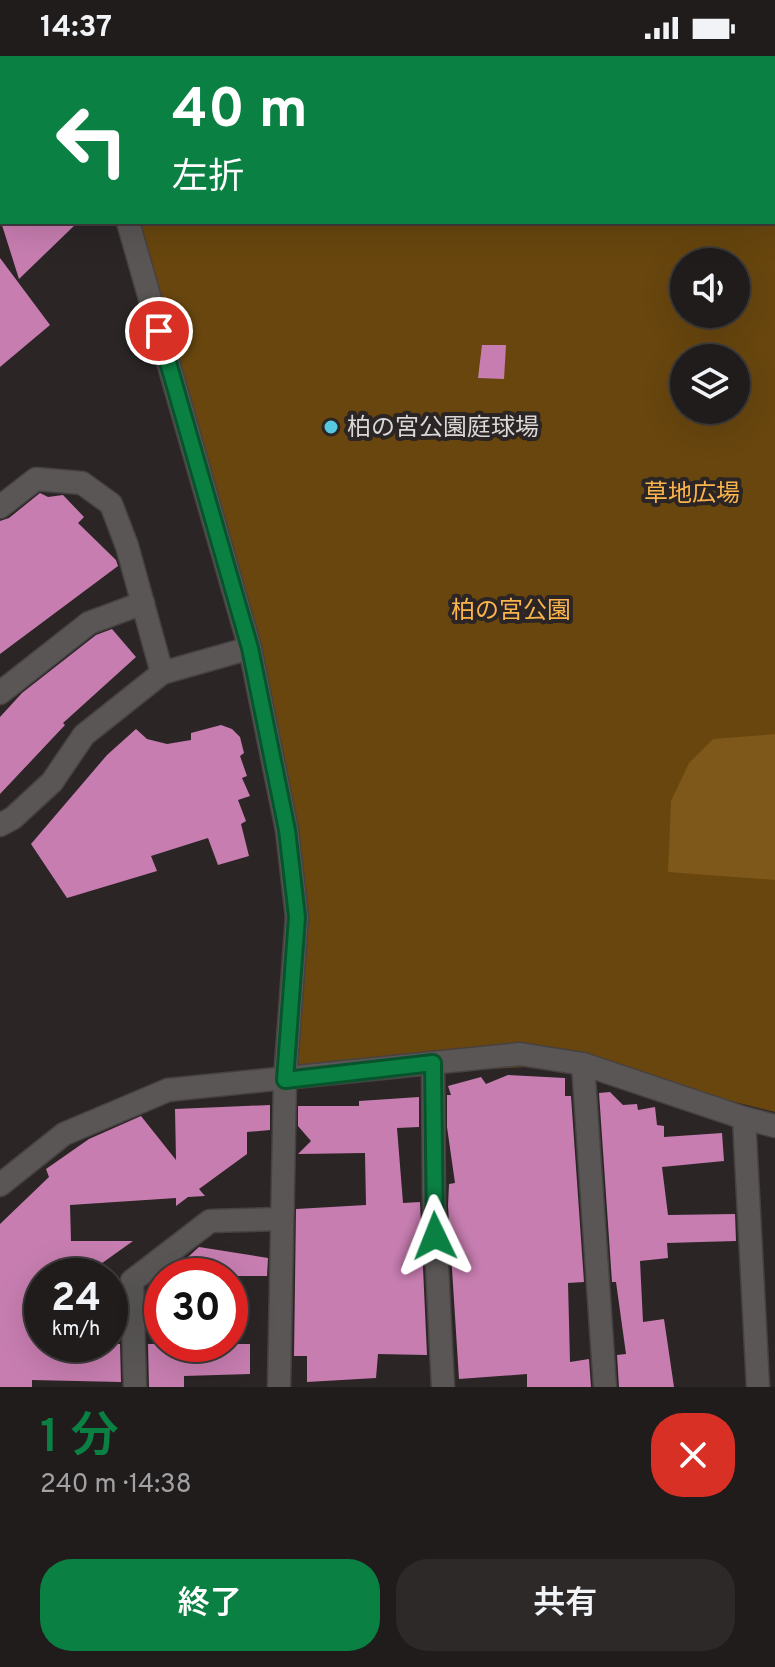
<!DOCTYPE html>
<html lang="ja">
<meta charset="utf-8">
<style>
:root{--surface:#201c1c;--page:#2d2929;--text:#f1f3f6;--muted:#a2a1a3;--line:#3d3a3b;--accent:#0b8043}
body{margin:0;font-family:Overpass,"Noto Sans JP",sans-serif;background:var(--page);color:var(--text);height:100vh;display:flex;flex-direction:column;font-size:30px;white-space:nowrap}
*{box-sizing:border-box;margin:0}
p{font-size:26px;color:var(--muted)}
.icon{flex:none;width:44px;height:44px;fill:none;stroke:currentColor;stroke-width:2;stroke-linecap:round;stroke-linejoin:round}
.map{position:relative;height:1331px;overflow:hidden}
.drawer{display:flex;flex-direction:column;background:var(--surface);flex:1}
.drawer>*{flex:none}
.banner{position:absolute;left:0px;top:0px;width:776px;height:168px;box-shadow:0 8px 32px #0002,0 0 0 2px var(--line);background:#0b8043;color:#fff;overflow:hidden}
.tools{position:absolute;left:670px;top:192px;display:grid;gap:16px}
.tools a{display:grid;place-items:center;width:80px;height:80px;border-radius:50%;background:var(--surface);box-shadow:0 8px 32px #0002,0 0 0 2px var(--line);font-size:40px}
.speed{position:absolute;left:24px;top:1202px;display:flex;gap:16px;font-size:40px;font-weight:700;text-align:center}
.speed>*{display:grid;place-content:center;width:104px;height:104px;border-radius:50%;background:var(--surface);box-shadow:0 8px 32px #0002,0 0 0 2px var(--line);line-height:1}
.speed small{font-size:20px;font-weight:400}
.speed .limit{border:12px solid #d22;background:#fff;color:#111}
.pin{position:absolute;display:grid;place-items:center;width:68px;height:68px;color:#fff;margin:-34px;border:4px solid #fff;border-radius:50%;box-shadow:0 2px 8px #0007}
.me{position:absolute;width:88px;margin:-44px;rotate:358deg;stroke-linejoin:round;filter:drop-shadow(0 0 6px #0008)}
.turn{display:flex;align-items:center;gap:28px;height:168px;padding:0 40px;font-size:36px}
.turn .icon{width:104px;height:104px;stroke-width:2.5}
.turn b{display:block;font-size:56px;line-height:68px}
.round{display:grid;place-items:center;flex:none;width:84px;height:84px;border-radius:32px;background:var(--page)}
.overview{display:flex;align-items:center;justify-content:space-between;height:136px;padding:0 40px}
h1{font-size:48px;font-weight:600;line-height:60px;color:var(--accent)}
.cta{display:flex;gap:16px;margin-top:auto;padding:16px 40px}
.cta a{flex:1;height:92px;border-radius:32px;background:var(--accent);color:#fff;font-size:32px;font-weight:600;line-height:92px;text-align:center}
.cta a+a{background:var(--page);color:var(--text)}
.status{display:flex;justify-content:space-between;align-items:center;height:56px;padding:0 40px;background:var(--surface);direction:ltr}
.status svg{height:22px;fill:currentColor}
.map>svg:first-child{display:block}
.green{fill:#68460e;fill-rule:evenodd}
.forest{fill:#7e571a}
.building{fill:#c77db0}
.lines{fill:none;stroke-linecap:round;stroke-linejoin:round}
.minor-casing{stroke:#474142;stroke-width:25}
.minor{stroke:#595655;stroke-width:22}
.route-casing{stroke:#07532c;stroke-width:20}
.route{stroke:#0b8043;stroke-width:14}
.poi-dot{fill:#56c9e1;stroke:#2b2526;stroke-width:3}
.labels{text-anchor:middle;stroke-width:8;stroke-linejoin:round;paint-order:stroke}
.poi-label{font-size:24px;fill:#dad7d7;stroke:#2b2526;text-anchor:start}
.park-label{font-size:24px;fill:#fbb44c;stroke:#2b2526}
</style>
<div class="status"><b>14:37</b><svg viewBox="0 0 49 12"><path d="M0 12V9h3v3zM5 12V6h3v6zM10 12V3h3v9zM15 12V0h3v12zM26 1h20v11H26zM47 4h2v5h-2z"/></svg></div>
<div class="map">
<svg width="775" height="1331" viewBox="0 0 775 1331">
<rect width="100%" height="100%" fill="#2b2526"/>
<path class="green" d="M775 50V1056L583 1008 285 1024 297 861 250 593 128 166H379L382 168 389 166H774ZM684 206H736V258H684ZM684 302H736V354H684Z"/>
<polygon class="forest" points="775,678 775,824 668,816 671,745 689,707 713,683"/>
<g class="building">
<polygon points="1,166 78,166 19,223"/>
<polygon points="0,202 50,269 0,311"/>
<polygon points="482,289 506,289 504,323 478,322"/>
<polygon points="40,437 48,441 63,439 84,461 78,467 116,504 118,510 0,598 0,465 9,462"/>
<polygon points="112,573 136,601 63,667 65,669 0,738 0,661 22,637 96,579"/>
<polygon points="221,669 232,673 240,681 244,697 240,700 247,720 242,722 250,740 238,744 246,765 241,768 249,800 218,809 208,782 151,800 157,815 67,842 31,788 107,699 136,673 147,683 167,688 191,684 191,677"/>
<polygon points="508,1019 565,1022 565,1040 571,1040 584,1226 568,1227 570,1306 589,1303 591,1331 527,1331 527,1318 459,1323 448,1150 449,1128 455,1127 447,1071 447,1039 451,1039 448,1030 481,1021 486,1028"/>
<polygon points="610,1036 623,1049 637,1048 638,1054 655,1051 657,1069 664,1070 664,1081 722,1077 724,1105 662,1111 668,1159 735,1158 736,1185 667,1187 668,1202 640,1205 643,1266 664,1263 674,1331 619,1331 617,1299 626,1298 616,1226 612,1226 599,1037"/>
<polygon points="419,1041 419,1071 397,1072 403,1147 420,1146 427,1299 378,1298 376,1322 307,1326 307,1300 294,1300 296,1153 366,1149 365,1097 298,1098 311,1085 298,1070 298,1050 359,1050 359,1045"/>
<polygon points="270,1049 270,1074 247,1076 247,1098 199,1133 205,1140 188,1141 176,1150 176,1142 70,1149 71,1185 133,1185 98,1210 99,1220 42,1220 42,1288 120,1288 121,1326 32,1324 32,1331 0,1331 0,1168 49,1121 46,1113 89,1083 141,1060 176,1104 175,1053"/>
<polygon points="199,1191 268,1202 267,1220 167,1220"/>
<polygon points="148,1288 250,1288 250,1318 184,1320 184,1331 149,1331"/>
</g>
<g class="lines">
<defs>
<g id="minor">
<polyline points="80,0 81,2"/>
<polyline points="171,0 174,2"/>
<polyline points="774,39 775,39"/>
<polyline points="128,166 250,592 287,774 297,861 285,1024 279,1331"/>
<polyline points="0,451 36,423 82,427 111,448 127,490 162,617"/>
<polyline points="0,637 89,567 143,547"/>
<polyline points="0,769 13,762 52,726 84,679 162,617 250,592"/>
<polyline points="433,1007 434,1150 443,1331"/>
<polyline points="583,1008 605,1331"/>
<polyline points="744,1062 758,1331"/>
<polyline points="0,1129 64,1078 168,1034 520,998 583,1008 744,1062 775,1070"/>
<polyline points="135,1331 132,1225 210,1165 281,1163"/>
</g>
</defs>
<use href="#minor" class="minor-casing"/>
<use href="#minor" class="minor"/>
</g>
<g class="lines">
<defs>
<polyline id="route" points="159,275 250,592 287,774 297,861 285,1024 433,1007 435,1180"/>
</defs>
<use href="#route" class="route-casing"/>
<use href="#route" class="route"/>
</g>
<circle class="poi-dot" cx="331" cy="371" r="8"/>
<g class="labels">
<g class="poi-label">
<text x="347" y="379">柏の宮公園庭球場</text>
</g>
<g class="park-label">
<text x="692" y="445">草地広場</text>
<text x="511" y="562">柏の宮公園</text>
</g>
</g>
</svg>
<div class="tools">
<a><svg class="icon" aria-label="sound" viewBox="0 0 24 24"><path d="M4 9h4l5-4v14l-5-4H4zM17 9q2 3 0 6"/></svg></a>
<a><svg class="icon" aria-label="layers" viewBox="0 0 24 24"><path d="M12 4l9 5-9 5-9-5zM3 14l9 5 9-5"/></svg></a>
</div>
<div class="speed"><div>24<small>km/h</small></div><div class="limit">30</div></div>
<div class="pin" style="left:159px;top:275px;background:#d93025"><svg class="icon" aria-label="arrive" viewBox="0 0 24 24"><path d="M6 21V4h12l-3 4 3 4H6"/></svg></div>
<svg class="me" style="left:435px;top:1180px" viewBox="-20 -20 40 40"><path d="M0-17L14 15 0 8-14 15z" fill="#0b8043" stroke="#fff" stroke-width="4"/></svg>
<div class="banner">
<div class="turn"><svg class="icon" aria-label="left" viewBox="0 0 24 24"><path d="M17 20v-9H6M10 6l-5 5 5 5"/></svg><div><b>40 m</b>左折</div></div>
</div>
</div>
<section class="drawer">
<div class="overview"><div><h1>1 分</h1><p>240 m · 14:38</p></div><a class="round" style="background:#d93025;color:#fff"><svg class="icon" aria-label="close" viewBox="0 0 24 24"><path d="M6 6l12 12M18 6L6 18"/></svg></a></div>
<div class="cta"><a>終了</a><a>共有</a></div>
</section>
